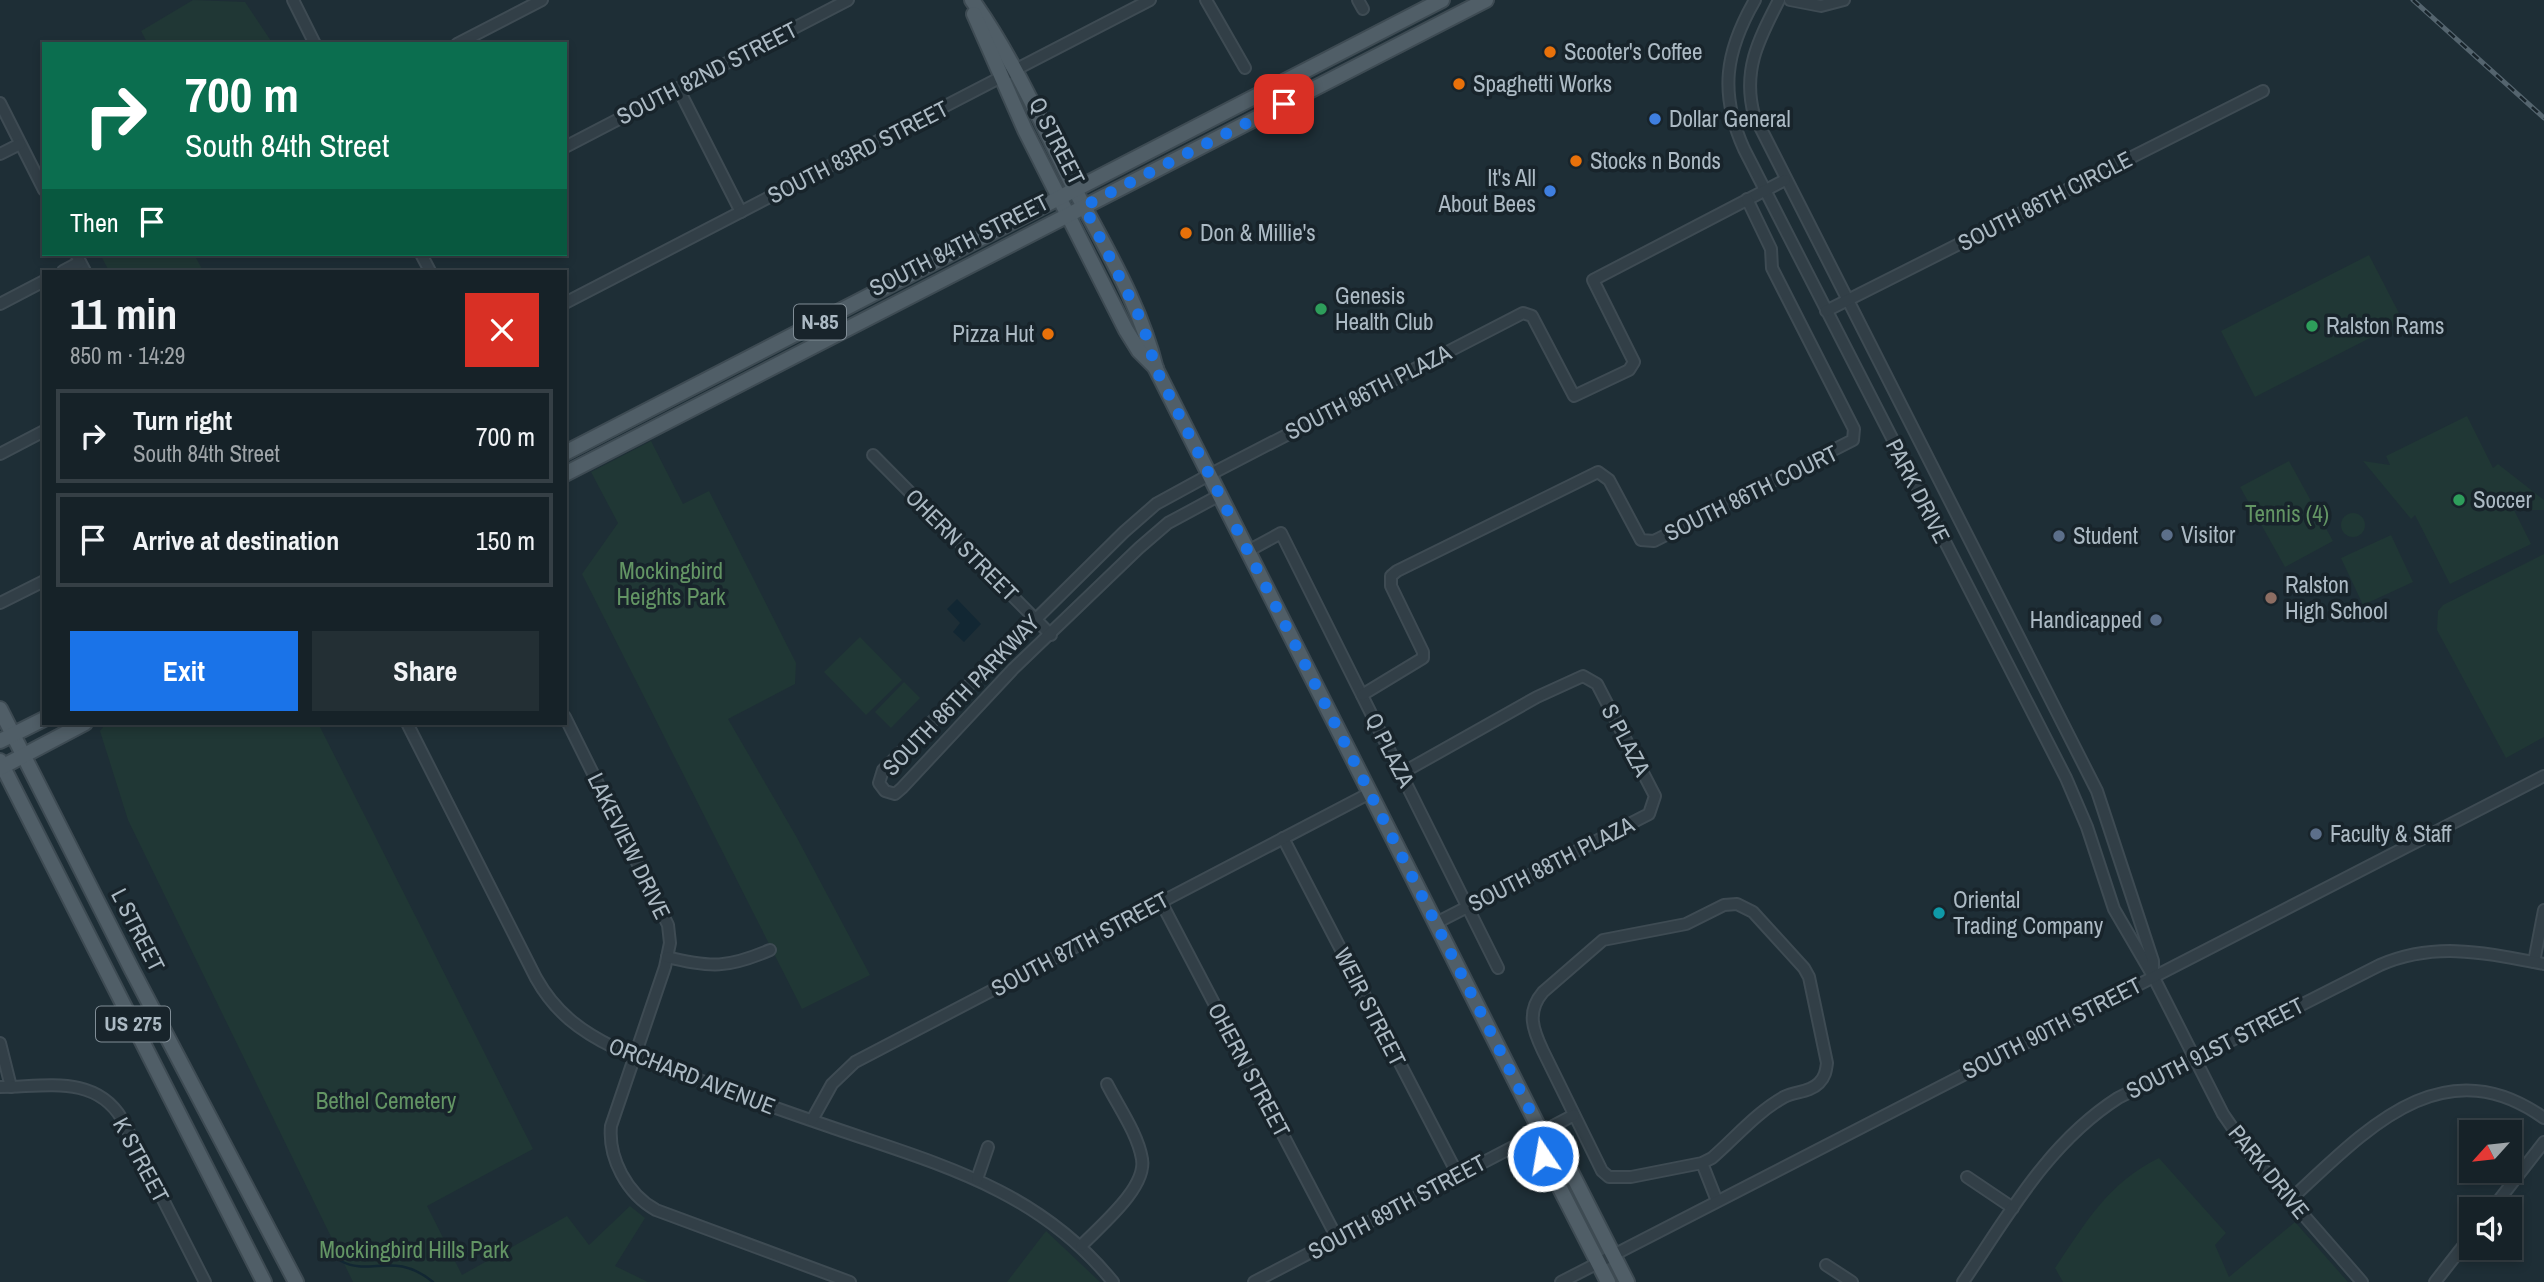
<!DOCTYPE html>
<meta charset="utf-8">
<style>
:root{--surface:#162228;--page:#232f34;--text:#f1f3f6;--muted:#9ea4a8;--line:#353f45;--accent:#1a73e8}
body{margin:0;font-family:"Archivo Narrow",sans-serif;background:var(--page);color:var(--text);height:100vh;display:flex;flex-direction:column;font-size:26px;white-space:nowrap}
*{box-sizing:border-box;margin:0}
p{font-size:23px;color:var(--muted)}
.icon{flex:none;width:38px;height:38px;fill:none;stroke:currentColor;stroke-width:2;stroke-linecap:round;stroke-linejoin:round}
.map{position:relative;flex:1;overflow:hidden}
.drawer{position:absolute;left:42px;top:270px;width:525px;height:455px;display:flex;flex-direction:column;background:var(--surface);border-radius:0px;box-shadow:0 4px 10px #0003,0 0 0 2px var(--line)}
.drawer>*{flex:none}
.banner{position:absolute;left:42px;top:42px;width:525px;height:214px;border-radius:0px;box-shadow:0 4px 10px #0003,0 0 0 2px var(--line);background:#0b6e4f;color:#fff;overflow:hidden}
.needle{width:46px;rotate:243deg}
.fabs{position:absolute;left:2459px;top:1120px;display:grid;gap:14px}
.fabs a{display:grid;place-items:center;width:63px;height:63px;border-radius:0px;background:var(--surface);box-shadow:0 4px 10px #0003,0 0 0 2px var(--line);font-size:35px}
.pin{position:absolute;display:grid;place-items:center;width:60px;height:60px;color:#fff;margin:-30px;border-radius:14px;box-shadow:0 4px 10px #0006}
.me{position:absolute;width:77px;margin:-38px;rotate:348deg;stroke-linejoin:round;filter:drop-shadow(0 0 5px #0008)}
.turn{display:flex;align-items:center;gap:24px;height:147px;padding:0 28px;font-size:32px}
.turn .icon{width:91px;height:91px;stroke-width:2.5}
.turn b{display:block;font-size:49px;line-height:60px}
.then{display:flex;align-items:center;height:66px;padding:0 28px;background:#0003;gap:14px;font-size:26px}
.round{display:grid;place-items:center;flex:none;width:74px;height:74px;border-radius:0px;background:var(--page)}
.overview{display:flex;align-items:center;justify-content:space-between;height:119px;padding:0 28px}
h1{font-size:42px;font-weight:800;line-height:52px}
.action{display:flex;gap:14px;margin-top:auto;padding:14px 28px}
.action a{flex:1;height:80px;border-radius:0px;background:var(--accent);color:#fff;font-size:28px;font-weight:800;line-height:80px;text-align:center}
.action a+a{background:var(--page);color:var(--text)}
ul{padding:0;list-style:none}
li{display:flex;align-items:center;gap:21px;height:94px;margin:0 14px 10px;padding:0 14px;border:4px solid var(--line);border-radius:0px}
li div{flex:1}
li b{display:block;font-size:26px}
li em{font-style:normal}
.map>svg:first-child{display:block}
.green{fill:#203735}
.water{fill:#122733}
.lines{fill:none;stroke-linecap:round;stroke-linejoin:round}
.stream{stroke:#122733;stroke-width:2.5}
.minor-casing{stroke:#3e4b53;stroke-width:14}
.major-casing{stroke:#3e4b53;stroke-width:18}
.minor{stroke:#323f47;stroke-width:10}
.major{stroke:#505e67;stroke-width:14}
.rail-casing{stroke:#54646e;stroke-width:5}
.rail{stroke:#18242b;stroke-width:2.5;stroke-dasharray:8;stroke-linecap:butt}
.route{stroke:#1a73e8;stroke-width:12;stroke-dasharray:0 21.6}
.food-dot{fill:#e8710a;stroke:#18242b;stroke-width:2.5}
.shop-dot{fill:#3f7fe0;stroke:#18242b;stroke-width:2.5}
.leisure-dot{fill:#2e9e5b;stroke:#18242b;stroke-width:2.5}
.service-dot{fill:#5c6f8a;stroke:#18242b;stroke-width:2.5}
.education-dot{fill:#8d6e63;stroke:#18242b;stroke-width:2.5}
.culture-dot{fill:#0f9aa8;stroke:#18242b;stroke-width:2.5}
.labels{text-anchor:middle;stroke-width:7;stroke-linejoin:round;paint-order:stroke}
.shield{fill:#18242b;stroke:#808d96;stroke-width:2}
.shield-label{font-size:21px;font-weight:bold;fill:#acbac4}
.poi-label{font-size:23px;fill:#acbac4;stroke:#18242b;text-anchor:start}
.street-label{font-size:23px;fill:#acbac4;stroke:#18242b}
.park-label{font-size:23px;fill:#639564;stroke:#18242b}
</style>
<div class="map">
<svg width="2544" height="1282" viewBox="0 0 2544 1282">
<rect width="100%" height="100%" fill="#1e2e36"/>
<g class="green">
<polygon points="193,0 245,2 273,44 148,44 141,31"/>
<polygon points="100,254 194,254 203,271 109,271"/>
<polygon points="2369,255 2403,321 2255,397 2221,331"/>
<polygon points="2467,416 2493,468 2498,464 2544,500 2544,510 2514,510 2531,544 2450,584 2415,515 2411,519 2363,461 2390,465 2386,456"/>
<polygon points="651,441 683,504 709,491 796,663 795,684 728,719 796,836 870,975 802,1009 582,574 618,523 591,472"/>
<polygon points="2289,461 2333,541 2285,567 2240,487"/>
<circle cx="2353" cy="525" r="12"/>
<polygon points="2391,535 2413,582 2363,605 2341,558"/>
<polygon points="2544,554 2544,737 2506,758 2437,630 2438,611 2443,605"/>
<polygon points="860,637 902,680 866,715 824,672"/>
<polygon points="904,682 920,698 891,728 875,712"/>
<polygon points="106,723 318,723 533,1149 427,1206 462,1275 567,1216 589,1245 630,1206 645,1218 615,1266 648,1282 353,1282 128,820 100,731"/>
<path d="M2159 1158 2226 1233 2215 1245 2229 1277 2295 1222 2348 1282H2063L2055 1268C2086 1222 2108 1183 2159 1158Z"/>
<polygon points="1046,1231 1100,1282 1007,1282"/>
</g>
<polygon class="water" points="957,599 981,624 964,642 953,632 960,623 947,609"/>
<g class="lines">
<path class="stream" d="M341 1261C370 1277 394 1250 433 1282"/>
<defs>
<g id="minor">
<polyline points="293,0 315,44"/>
<polyline points="1206,0 1245,68"/>
<polyline points="1358,0 1363,9"/>
<path d="M1755 0C1725 52 1719 93 1744 149L2066 778 2087 827 2114 909 2153 976 2223 1114 2252 1156 2362 1282"/>
<path d="M1779 0C1759 39 1742 70 1754 115L2097 791 2153 961V976"/>
<polyline points="1790,0 1821,6 1844,0"/>
<polyline points="457,44 542,0"/>
<polyline points="678,88 741,212"/>
<polyline points="0,103 44,190"/>
<polyline points="565,147 848,0"/>
<polyline points="0,154 20,144"/>
<polyline points="76,254 85,271"/>
<polyline points="421,254 430,271"/>
<polyline points="63,271 80,262"/>
<polyline points="565,303 1150,0"/>
<polyline points="0,304 44,281"/>
<polyline points="1826,311 2263,91"/>
<polyline points="0,454 44,431"/>
<polyline points="873,455 1051,635"/>
<polyline points="1220,495 1168,523 1139,548 1013,669 902,788 895,794 885,791 879,783 883,770 1124,532 1156,504 1209,475 1523,313 1532,316 1574,396 1629,370 1634,362 1593,280 1785,180"/>
<polyline points="1248,551 1281,533 1498,968"/>
<polyline points="0,603 44,581"/>
<polyline points="1362,695 1423,658 1423,652 1391,586 1391,576 1397,571 1598,472 1609,480 1641,540 1654,541 1853,440 1854,429 1772,268 1771,249 1747,199"/>
<path d="M565 717 668 925 670 943 665 967 611 1126C608 1158 627 1194 656 1210L850 1282"/>
<path d="M407 723 536 978C555 1012 580 1031 615 1048 685 1075 754 1101 825 1125 934 1163 1036 1187 1113 1282"/>
<polyline points="1402,773 1537,697 1583,676 1597,684 1655,796 1649,814 1436,923"/>
<polyline points="1283,838 1458,1175"/>
<polyline points="1161,902 1337,1238"/>
<path d="M667 957C711 968 728 968 770 950"/>
<polyline points="2534,962 2544,910"/>
<polyline points="0,1043 11,1087"/>
<path d="M0 1087C45 1087 95 1074 122 1119L205 1282"/>
<polyline points="812,1120 832,1084 855,1062 1370,793"/>
<path d="M1702 1163 1631 1177H1609L1602 1171 1543 1051C1533 1030 1526 1012 1543 992L1603 940 1686 924 1724 905 1737 904 1753 912 1804 968 1809 977 1827 1063C1826 1071 1825 1077 1819 1083 1809 1093 1795 1091 1784 1097 1757 1112 1735 1138 1712 1158L1702 1163 1717 1201"/>
<polyline points="1967,1177 2013,1208"/>
<polyline points="977,1179 988,1147"/>
<path d="M2290 1200C2362 1134 2441 1044 2544 1118"/>
<polyline points="2492,1209 2544,1142"/>
<path d="M1081 1246C1100 1226 1147 1188 1142 1159 1138 1134 1118 1106 1107 1084"/>
<polyline points="1826,1265 1852,1282"/>
<polyline points="1254,1282 1574,1115"/>
<polyline points="1561,1282 2544,776"/>
<path d="M1963 1282C2009 1214 2048 1143 2118 1098L2380 965C2436 941 2486 953 2544 964"/>
<polyline points="2435,1282 2471,1236"/>
</g>
<g id="major">
<path d="M972 0C1012 56 1041 122 1072 184 1103 244 1140 303 1156 369L1541 1132 1567 1164 1627 1282"/>
<polyline points="974,14 1025,130 1126,330 1139,351 1156,368"/>
<polyline points="565,453 1442,0"/>
<polyline points="565,474 1486,0"/>
<polyline points="0,709 132,970 296,1282"/>
<polyline points="0,741 44,719"/>
<polyline points="0,761 264,1282"/>
<polyline points="0,768 85,723"/>
<polyline points="1541,1132 1543,1155 1608,1282"/>
</g>
</defs>
<use href="#minor" class="minor-casing"/>
<use href="#major" class="major-casing"/>
<use href="#minor" class="minor"/>
<use href="#major" class="major"/>
<defs>
<polyline id="rail" points="2413,0 2544,118"/>
</defs>
<use href="#rail" class="rail-casing"/>
<use href="#rail" class="rail"/>
</g>
<g class="lines">
<polyline class="route" points="1284,104 1084,206 1142,322 1156,369 1541,1132 1543,1156"/>
</g>
<g class="food-dot">
<circle cx="1550" cy="52" r="7"/>
<circle cx="1459" cy="84" r="7"/>
<circle cx="1576" cy="161" r="7"/>
<circle cx="1186" cy="233" r="7"/>
<circle cx="1048" cy="334" r="7"/>
</g>
<g class="shop-dot">
<circle cx="1655" cy="119" r="7"/>
<circle cx="1550" cy="191" r="7"/>
</g>
<g class="leisure-dot">
<circle cx="1321" cy="309" r="7"/>
<circle cx="2312" cy="326" r="7"/>
<circle cx="2459" cy="500" r="7"/>
</g>
<g class="service-dot">
<circle cx="2167" cy="535" r="7"/>
<circle cx="2059" cy="536" r="7"/>
<circle cx="2156" cy="620" r="7"/>
<circle cx="2316" cy="834" r="7"/>
</g>
<circle class="education-dot" cx="2271" cy="598" r="7"/>
<circle class="culture-dot" cx="1939" cy="913" r="7"/>
<g class="labels">
<g class="shield">
<rect x="794" y="304.5" width="52" height="35" rx="5"/>
<rect x="96" y="1006.5" width="74" height="35" rx="5"/>
</g>
<g class="shield-label">
<text x="820" y="329">N-85</text>
<text x="133" y="1031">US 275</text>
</g>
<g class="poi-label">
<text x="1564" y="60">Scooter's Coffee</text>
<text x="1473" y="92">Spaghetti Works</text>
<text x="1669" y="127">Dollar General</text>
<text x="1590" y="169">Stocks n Bonds</text>
<text x="1536" y="186" text-anchor="end">It's All<tspan x="1536" dy="26">About Bees</tspan></text>
<text x="1200" y="241">Don &amp; Millie's</text>
<text x="1335" y="304">Genesis<tspan x="1335" dy="26">Health Club</tspan></text>
<text x="2326" y="334">Ralston Rams</text>
<text x="1034" y="342" text-anchor="end">Pizza Hut</text>
<text x="2473" y="508">Soccer</text>
<text x="2181" y="543">Visitor</text>
<text x="2073" y="544">Student</text>
<text x="2285" y="593">Ralston<tspan x="2285" dy="26">High School</tspan></text>
<text x="2142" y="628" text-anchor="end">Handicapped</text>
<text x="2330" y="842">Faculty &amp; Staff</text>
<text x="1953" y="908">Oriental<tspan x="1953" dy="26">Trading Company</tspan></text>
</g>
<g class="street-label">
<text transform="translate(707 73) rotate(-27)" y="8">SOUTH 82ND STREET</text>
<text transform="translate(1057 141) rotate(63)" y="8">Q STREET</text>
<text transform="translate(858 152) rotate(-27)" y="8">SOUTH 83RD STREET</text>
<text transform="translate(2045 201) rotate(-27)" y="8">SOUTH 86TH CIRCLE</text>
<text transform="translate(959 245) rotate(-27)" y="8">SOUTH 84TH STREET</text>
<text transform="translate(1368 392) rotate(-27)" y="8">SOUTH 86TH PLAZA</text>
<text transform="translate(1918 491) rotate(63)" y="8">PARK DRIVE</text>
<text transform="translate(1751 493) rotate(-26)" y="8">SOUTH 86TH COURT</text>
<text transform="translate(962 545) rotate(45)" y="8">OHERN STREET</text>
<text transform="translate(961 695) rotate(-46)" y="8">SOUTH 86TH PARKWAY</text>
<text transform="translate(1626 740) rotate(62)" y="8">S PLAZA</text>
<text transform="translate(1390 750) rotate(63)" y="8">Q PLAZA</text>
<text transform="translate(629 846) rotate(64)" y="8">LAKEVIEW DRIVE</text>
<text transform="translate(1551 864) rotate(-27)" y="8">SOUTH 88TH PLAZA</text>
<text transform="translate(138 930) rotate(63)" y="8">L STREET</text>
<text transform="translate(1080 944) rotate(-28)" y="8">SOUTH 87TH STREET</text>
<text transform="translate(1370 1007) rotate(63)" y="8">WEIR STREET</text>
<text transform="translate(2052 1028) rotate(-27)" y="8">SOUTH 90TH STREET</text>
<text transform="translate(2215 1048) rotate(-27)" y="8">SOUTH 91ST STREET</text>
<text transform="translate(1249 1070) rotate(62)" y="8">OHERN STREET</text>
<text transform="translate(692 1076) rotate(21)" y="8">ORCHARD AVENUE</text>
<text transform="translate(141 1160) rotate(62)" y="8">K STREET</text>
<text transform="translate(2269 1172) rotate(51)" y="8">PARK DRIVE</text>
<text transform="translate(1397 1207) rotate(-28)" y="8">SOUTH 89TH STREET</text>
</g>
<g class="park-label">
<text x="2287" y="522">Tennis (4)</text>
<text x="671" y="579">Mockingbird<tspan x="671" dy="26">Heights Park</tspan></text>
<text x="386" y="1109">Bethel Cemetery</text>
<text x="414" y="1258">Mockingbird Hills Park</text>
</g>
</g>
</svg>
<div class="fabs">
<a><svg class="needle" viewBox="-14 -14 28 28"><path d="M0-13l5 13h-10z" fill="#e53935"/><path d="M0 13l5-13h-10z" fill="#9ea4a8"/></svg></a>
<a><svg class="icon" aria-label="sound" viewBox="0 0 24 24"><path d="M4 9h4l5-4v14l-5-4H4zM17 9q2 3 0 6"/></svg></a>
</div>
<div class="pin" style="left:1284px;top:104px;background:#d93025"><svg class="icon" aria-label="arrive" viewBox="0 0 24 24"><path d="M6 21V4h12l-3 4 3 4H6"/></svg></div>
<svg class="me" style="left:1543px;top:1156px" viewBox="-20 -20 40 40"><circle r="17" fill="#1a73e8" stroke="#fff" stroke-width="3"/><path d="M0-11L8 9 0 5-8 9z" fill="#fff"/></svg>
<div class="banner">
<div class="turn"><svg class="icon" aria-label="right" viewBox="0 0 24 24"><path d="M7 20v-9h11M14 6l5 5-5 5"/></svg><div><b>700 m</b>South 84th Street</div></div>
<div class="then">Then<svg class="icon" aria-label="arrive" viewBox="0 0 24 24"><path d="M6 21V4h12l-3 4 3 4H6"/></svg></div>
</div>
<section class="drawer">
<div class="overview"><div><h1>11 min</h1><p>850 m · 14:29</p></div><a class="round" style="background:#d93025;color:#fff"><svg class="icon" aria-label="close" viewBox="0 0 24 24"><path d="M6 6l12 12M18 6L6 18"/></svg></a></div>
<ul>
<li><svg class="icon" aria-label="right" viewBox="0 0 24 24"><path d="M7 20v-9h11M14 6l5 5-5 5"/></svg><div><b>Turn right</b><p>South 84th Street</p></div><em>700 m</em></li>
<li><svg class="icon" aria-label="arrive" viewBox="0 0 24 24"><path d="M6 21V4h12l-3 4 3 4H6"/></svg><div><b>Arrive at destination</b></div><em>150 m</em></li>
</ul>
<div class="action"><a>Exit</a><a>Share</a></div>
</section>
</div>
